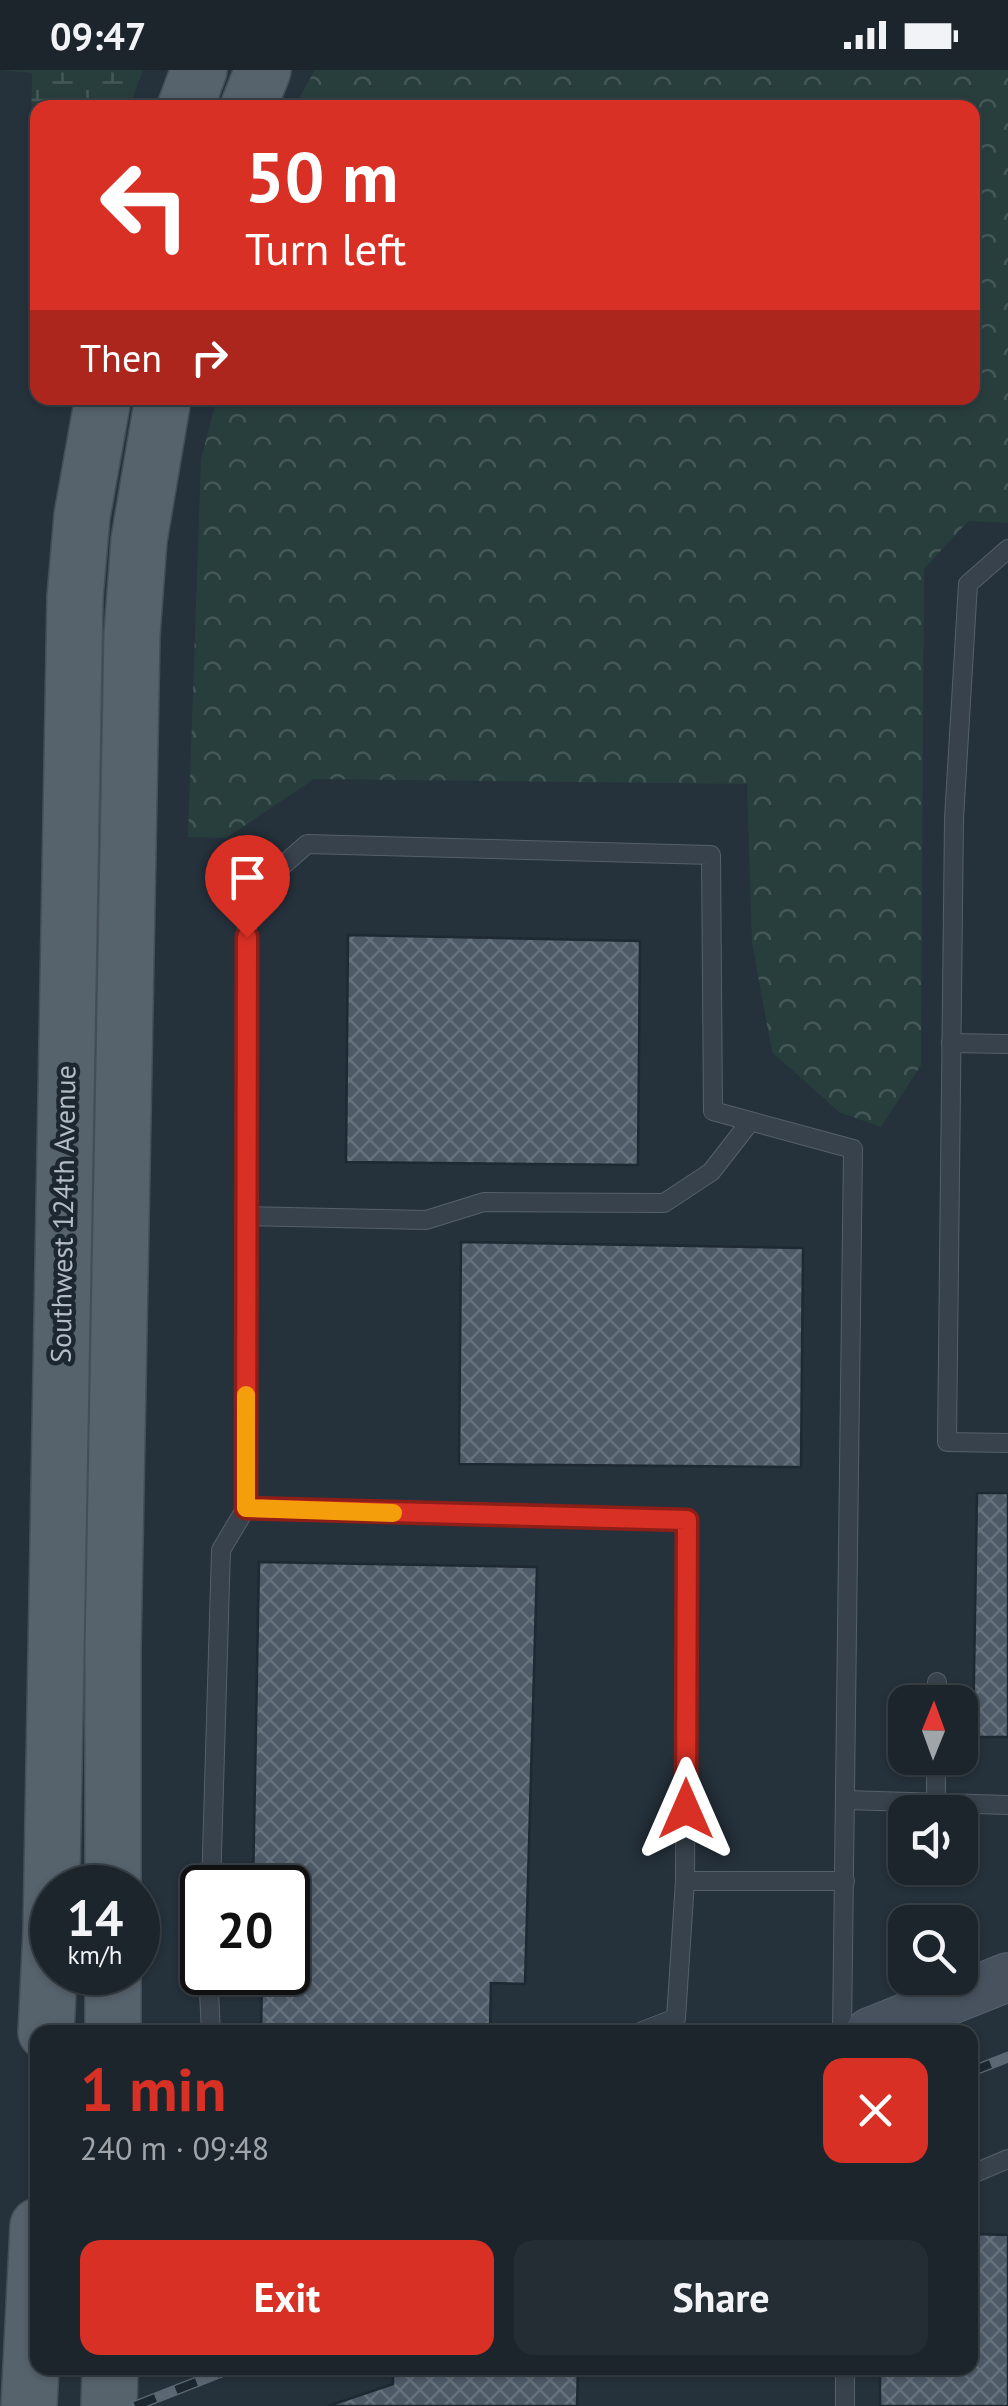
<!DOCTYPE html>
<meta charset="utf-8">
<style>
:root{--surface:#1c252c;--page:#252d34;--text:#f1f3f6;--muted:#a0a5a9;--line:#3a4248;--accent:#d93025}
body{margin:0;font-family:"PT Sans",sans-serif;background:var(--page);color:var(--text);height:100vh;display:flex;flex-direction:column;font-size:38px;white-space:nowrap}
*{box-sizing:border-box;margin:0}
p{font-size:32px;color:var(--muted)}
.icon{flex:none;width:55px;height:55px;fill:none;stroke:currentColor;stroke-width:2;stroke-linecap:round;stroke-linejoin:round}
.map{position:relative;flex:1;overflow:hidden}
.details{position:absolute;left:30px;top:1955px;width:948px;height:350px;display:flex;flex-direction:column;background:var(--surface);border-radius:20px;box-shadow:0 2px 8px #0004,0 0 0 2px var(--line)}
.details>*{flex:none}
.banner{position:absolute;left:30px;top:30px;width:950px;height:305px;border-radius:20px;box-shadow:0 2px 8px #0004,0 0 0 2px var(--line);background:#d93025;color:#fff;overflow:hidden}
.needle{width:65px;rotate:1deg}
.fabs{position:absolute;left:888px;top:1615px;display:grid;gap:20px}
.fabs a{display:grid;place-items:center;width:90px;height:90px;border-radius:20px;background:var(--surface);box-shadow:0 2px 8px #0004,0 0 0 2px var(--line);font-size:50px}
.speed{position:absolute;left:30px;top:1795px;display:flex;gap:20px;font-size:50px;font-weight:700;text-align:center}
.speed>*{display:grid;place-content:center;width:130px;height:130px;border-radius:50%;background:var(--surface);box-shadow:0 2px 8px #0004,0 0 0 2px var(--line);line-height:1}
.speed small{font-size:25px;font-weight:400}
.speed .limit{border:5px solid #111;border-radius:15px;background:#fff;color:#111}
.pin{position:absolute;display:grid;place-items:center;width:85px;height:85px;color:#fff;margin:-102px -42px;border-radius:50% 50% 50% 0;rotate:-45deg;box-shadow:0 0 10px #0007}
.pin .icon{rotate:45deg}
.me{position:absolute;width:110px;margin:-55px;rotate:0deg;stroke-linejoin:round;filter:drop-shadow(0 0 8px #0008)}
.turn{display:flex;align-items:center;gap:35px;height:210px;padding:0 50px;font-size:45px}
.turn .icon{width:130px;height:130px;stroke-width:2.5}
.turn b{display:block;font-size:70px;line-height:85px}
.then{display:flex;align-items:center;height:95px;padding:0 50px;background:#0003;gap:20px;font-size:38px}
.round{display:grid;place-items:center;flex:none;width:105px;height:105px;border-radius:20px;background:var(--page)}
.overview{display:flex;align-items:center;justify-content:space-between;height:170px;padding:0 50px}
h1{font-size:60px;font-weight:700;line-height:75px;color:var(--accent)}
.button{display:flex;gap:20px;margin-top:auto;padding:20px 50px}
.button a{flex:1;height:115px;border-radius:20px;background:var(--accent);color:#fff;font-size:40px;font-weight:700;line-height:115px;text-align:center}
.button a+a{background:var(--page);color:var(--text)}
.status{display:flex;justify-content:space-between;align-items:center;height:70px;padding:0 50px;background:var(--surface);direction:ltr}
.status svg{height:28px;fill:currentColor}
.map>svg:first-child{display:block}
.forest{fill:url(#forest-crowns)}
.wetland{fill:url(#wetland-marsh)}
.building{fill:url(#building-cross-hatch);stroke:#1f2932;stroke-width:2.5}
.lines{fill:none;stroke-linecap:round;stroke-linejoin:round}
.service-casing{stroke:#56606a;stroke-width:20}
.secondary-casing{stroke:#56606a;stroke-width:50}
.primary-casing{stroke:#444e58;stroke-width:58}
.service{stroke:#38424c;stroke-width:18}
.secondary{stroke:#47525e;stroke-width:48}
.primary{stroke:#56626c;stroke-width:55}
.rail-casing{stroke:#5b6772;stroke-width:11}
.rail{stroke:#1d2730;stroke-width:8;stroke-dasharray:22;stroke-linecap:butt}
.route-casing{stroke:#8d1f18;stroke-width:25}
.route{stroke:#d93025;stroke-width:18}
.slow{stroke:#f59e0b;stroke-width:18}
.labels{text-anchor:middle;stroke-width:9;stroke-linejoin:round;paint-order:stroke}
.street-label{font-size:28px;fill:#b4bdc7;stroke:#1d2730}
</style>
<div class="status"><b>09:47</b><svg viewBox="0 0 49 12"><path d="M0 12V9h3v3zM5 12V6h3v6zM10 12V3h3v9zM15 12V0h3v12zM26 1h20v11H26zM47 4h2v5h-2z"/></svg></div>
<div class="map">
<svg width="1008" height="2336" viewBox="0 0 1008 2336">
<defs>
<pattern id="forest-crowns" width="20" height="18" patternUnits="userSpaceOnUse" patternTransform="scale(2.5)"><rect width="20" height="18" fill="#283e3d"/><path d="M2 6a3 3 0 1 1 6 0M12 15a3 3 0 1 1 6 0" fill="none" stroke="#455858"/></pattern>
<pattern id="wetland-marsh" width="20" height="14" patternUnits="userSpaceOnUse" patternTransform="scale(2.5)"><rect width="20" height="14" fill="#283e3d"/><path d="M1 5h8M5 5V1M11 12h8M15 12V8" fill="none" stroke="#455858"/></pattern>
<pattern id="building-cross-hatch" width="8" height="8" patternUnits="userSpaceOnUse" patternTransform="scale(2.5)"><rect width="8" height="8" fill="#4e5b67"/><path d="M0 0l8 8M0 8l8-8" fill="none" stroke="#65717b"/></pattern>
</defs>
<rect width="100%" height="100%" fill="#25313b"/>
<polygon class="forest" points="315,0 1008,0 1008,453 968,451 924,499 921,995 881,1057 839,1042 772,982 752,873 747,714 314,709 226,768 188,767 201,389 217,328 972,328 972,38 294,37"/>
<polygon class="wetland" points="0,0 143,0 129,37 38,38 37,216 28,218 32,3"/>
<g class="building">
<polygon points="348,865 640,871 638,1095 346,1092"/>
<polygon points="461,1172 803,1178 801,1397 459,1394"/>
<polygon points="977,1423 1008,1423 1008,1667 973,1667"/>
<polygon points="259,1492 537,1497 525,1914 491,1913 490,1958 431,1957 431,1962 261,1962 262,1909 251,1909 251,1902 288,1902 288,1818 253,1818"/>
<polygon points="970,2164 1008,2165 1008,2336 880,2336 880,2298 970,2298"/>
<polygon points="393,2298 578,2298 577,2336 328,2336 393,2314"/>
</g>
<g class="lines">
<defs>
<g id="service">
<polyline points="1008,479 968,514 954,749 947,1372 1008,1373"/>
<polyline points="951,973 1008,974"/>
<polyline points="246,1146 426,1150 484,1132 664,1133 711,1102 750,1052"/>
<polyline points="937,1632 937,1612"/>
<polyline points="846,1730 1008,1735"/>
<polyline points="936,1733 936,1688"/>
<polyline points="211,1818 221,1480 246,1438"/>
<polyline points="208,1902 211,1962"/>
<polyline points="640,1962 676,1948 685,1811"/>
<polyline points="842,1962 853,1079 713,1041 711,785 307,774 247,827 246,1438 687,1450 685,1811 845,1811"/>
<polyline points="970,2105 1008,2089"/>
<polyline points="845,2336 845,2298"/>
</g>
<polyline id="secondary" points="870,1962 1008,1907"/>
<g id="primary">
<polyline points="185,38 199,0"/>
<polyline points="248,38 263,0"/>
<polyline points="113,1818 113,1579 132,564 139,470 163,328"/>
<polyline points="113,1902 113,1962"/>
<polyline points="46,1962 51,1862 75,527 82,446 103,328"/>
<polyline points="29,2336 38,2156"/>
<polyline points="109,2336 110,2298"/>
</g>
</defs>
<use href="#service" class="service-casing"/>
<use href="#secondary" class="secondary-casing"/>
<use href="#primary" class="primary-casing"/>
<use href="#service" class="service"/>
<use href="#secondary" class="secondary"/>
<use href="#primary" class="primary"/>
<defs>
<g id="rail">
<polyline points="970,2002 1008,1987"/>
<polyline points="135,2336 232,2298"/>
</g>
</defs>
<use href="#rail" class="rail-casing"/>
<use href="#rail" class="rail"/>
</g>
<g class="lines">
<defs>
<polyline id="route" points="247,867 246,1438 687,1450 686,1739"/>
</defs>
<use href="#route" class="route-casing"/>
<use href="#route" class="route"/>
<polyline class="slow" points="246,1325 246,1438 393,1443"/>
</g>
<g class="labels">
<g class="street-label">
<text transform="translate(63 1144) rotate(-89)" y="10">Southwest 124th Avenue</text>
</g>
</g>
</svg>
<div class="fabs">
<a><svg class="needle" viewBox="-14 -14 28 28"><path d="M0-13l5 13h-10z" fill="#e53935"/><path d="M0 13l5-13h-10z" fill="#a0a5a9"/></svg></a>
<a><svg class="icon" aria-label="sound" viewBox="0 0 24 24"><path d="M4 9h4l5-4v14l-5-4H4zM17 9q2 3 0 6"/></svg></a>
<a><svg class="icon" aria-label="search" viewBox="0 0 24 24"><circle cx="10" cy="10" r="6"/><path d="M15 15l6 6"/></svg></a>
</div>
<div class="speed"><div>14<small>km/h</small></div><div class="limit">20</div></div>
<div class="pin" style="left:247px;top:867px;background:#d93025"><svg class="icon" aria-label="arrive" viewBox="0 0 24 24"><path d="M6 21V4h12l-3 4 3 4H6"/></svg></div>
<svg class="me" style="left:686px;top:1739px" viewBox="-20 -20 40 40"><path d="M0-17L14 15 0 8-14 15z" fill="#d93025" stroke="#fff" stroke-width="4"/></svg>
<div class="banner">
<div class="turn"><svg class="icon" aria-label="left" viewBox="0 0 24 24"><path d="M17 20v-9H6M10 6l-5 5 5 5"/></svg><div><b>50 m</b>Turn left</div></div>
<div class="then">Then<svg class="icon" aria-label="right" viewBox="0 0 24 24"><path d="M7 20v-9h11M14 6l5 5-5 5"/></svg></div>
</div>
<section class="details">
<div class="overview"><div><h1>1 min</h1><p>240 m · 09:48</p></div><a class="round" style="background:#d93025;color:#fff"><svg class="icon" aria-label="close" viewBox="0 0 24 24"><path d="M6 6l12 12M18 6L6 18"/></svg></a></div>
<div class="button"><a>Exit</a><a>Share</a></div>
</section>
</div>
